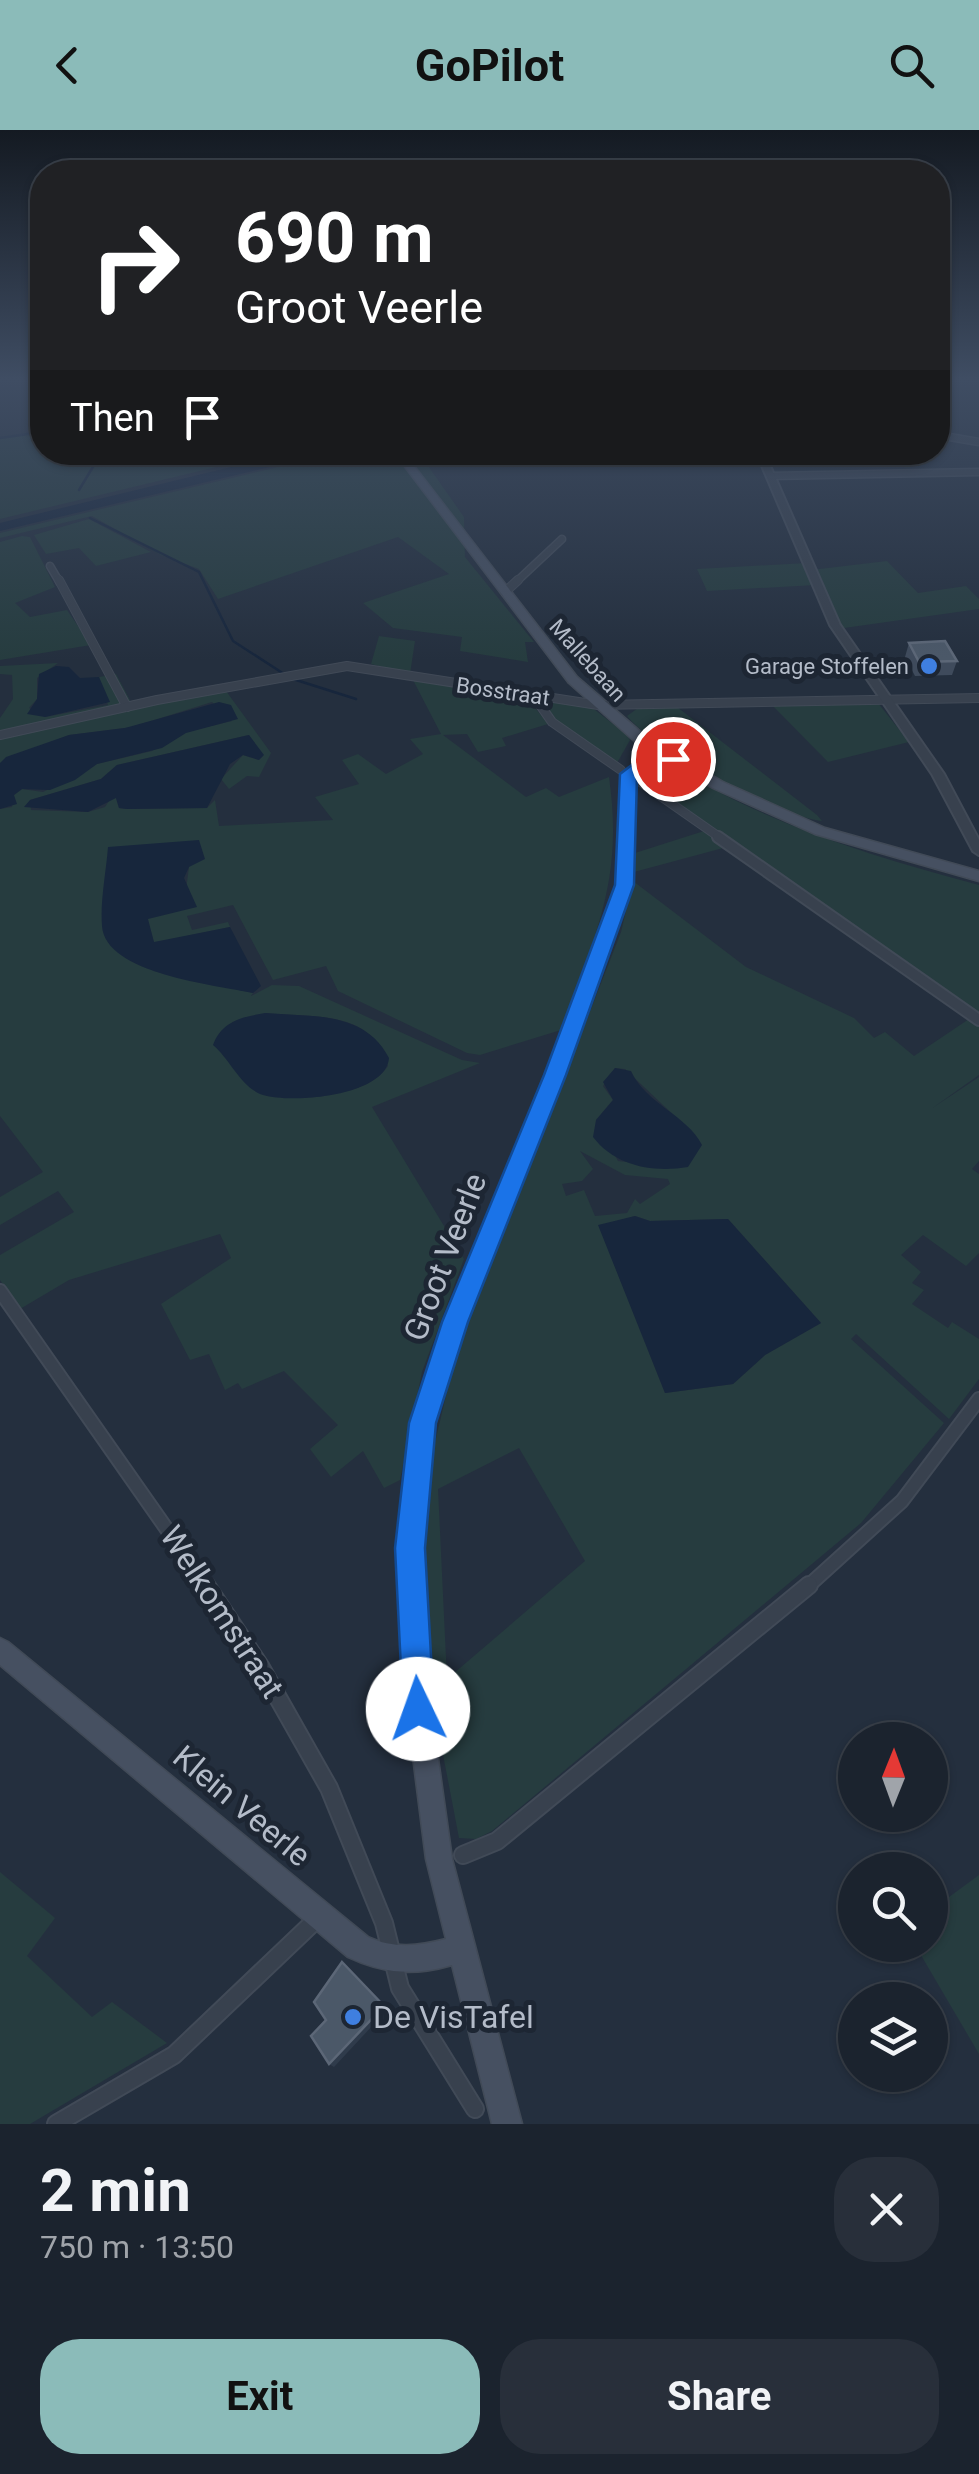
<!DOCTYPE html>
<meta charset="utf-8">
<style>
:root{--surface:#1b232e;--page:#282f3a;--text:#f1f3f6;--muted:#a0a4aa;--line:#39404a;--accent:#8bbbb9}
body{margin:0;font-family:Roboto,sans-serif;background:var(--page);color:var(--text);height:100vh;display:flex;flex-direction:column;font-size:38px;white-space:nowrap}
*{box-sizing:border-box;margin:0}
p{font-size:32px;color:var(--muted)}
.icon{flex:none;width:55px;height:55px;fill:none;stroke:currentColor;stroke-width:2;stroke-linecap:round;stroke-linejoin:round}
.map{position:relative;height:1994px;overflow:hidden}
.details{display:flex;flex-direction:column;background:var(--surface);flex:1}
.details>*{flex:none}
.guide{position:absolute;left:30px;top:30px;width:920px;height:305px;border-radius:40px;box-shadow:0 2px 8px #0004,0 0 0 2px var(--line);background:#202124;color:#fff;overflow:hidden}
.needle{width:65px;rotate:1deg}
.controls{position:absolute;left:838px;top:1592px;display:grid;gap:20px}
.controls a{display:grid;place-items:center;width:110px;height:110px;border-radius:50%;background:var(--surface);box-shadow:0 2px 8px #0004,0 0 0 2px var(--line);font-size:50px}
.pin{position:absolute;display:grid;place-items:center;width:85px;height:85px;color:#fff;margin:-42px;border:5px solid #fff;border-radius:50%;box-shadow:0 2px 10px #0007}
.me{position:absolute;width:110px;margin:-55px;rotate:357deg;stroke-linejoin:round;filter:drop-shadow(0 0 8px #0008)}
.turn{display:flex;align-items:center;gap:35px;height:210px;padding:0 40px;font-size:45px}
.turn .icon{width:130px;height:130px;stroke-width:2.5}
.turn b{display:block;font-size:70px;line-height:85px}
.then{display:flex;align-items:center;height:95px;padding:0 40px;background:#0003;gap:20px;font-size:38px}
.round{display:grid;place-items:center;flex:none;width:105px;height:105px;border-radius:40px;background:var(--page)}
.summary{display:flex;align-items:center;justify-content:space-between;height:170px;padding:0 40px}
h1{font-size:60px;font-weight:700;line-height:75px}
.action{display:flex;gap:20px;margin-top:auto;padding:20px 40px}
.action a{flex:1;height:115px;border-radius:40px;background:var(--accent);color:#111;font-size:40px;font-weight:700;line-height:115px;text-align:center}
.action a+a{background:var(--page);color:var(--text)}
header{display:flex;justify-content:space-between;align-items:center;height:130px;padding:0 40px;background:var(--accent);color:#111;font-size:45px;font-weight:700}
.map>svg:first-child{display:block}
.green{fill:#263c3f;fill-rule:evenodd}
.water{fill:#17263c}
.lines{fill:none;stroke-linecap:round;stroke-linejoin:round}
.stream{stroke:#17263c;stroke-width:2.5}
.minor-far4-casing{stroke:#414a57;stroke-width:9}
.minor-far3-casing{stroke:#414a57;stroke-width:10}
.minor-far2-casing{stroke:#414a57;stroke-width:14}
.minor-far1-casing{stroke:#414a57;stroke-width:16}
.minor-casing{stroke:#414a57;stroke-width:20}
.tertiary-casing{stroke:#414a57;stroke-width:4}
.secondary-casing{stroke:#414a57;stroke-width:3}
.minor-far4{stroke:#38414e;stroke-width:6}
.minor-far3{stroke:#38414e;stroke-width:8}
.minor-far2{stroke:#38414e;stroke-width:10}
.minor-far1{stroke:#38414e;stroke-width:12}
.minor{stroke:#38414e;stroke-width:16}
.tertiary{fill:#38414e;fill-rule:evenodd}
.secondary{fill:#465061;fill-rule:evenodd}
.wall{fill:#3f4b5c}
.shaded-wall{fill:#2f3b4b}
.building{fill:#4b5868;stroke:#5c6777;stroke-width:2.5}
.route{fill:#1a73e8;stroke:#114b97;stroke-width:2.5}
.shop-dot{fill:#3f7fe0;stroke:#1d2633;stroke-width:4}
.labels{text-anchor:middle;stroke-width:10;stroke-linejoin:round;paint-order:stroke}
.far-street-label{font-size:22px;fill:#b4bcc9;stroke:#1d2633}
.far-poi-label{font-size:22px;fill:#b4bcc9;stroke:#1d2633;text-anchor:end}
.near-street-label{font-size:32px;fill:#b4bcc9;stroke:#1d2633}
.near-poi-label{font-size:32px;fill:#b4bcc9;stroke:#1d2633;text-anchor:start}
</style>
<header><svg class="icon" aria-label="back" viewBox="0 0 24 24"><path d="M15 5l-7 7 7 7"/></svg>GoPilot<svg class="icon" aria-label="search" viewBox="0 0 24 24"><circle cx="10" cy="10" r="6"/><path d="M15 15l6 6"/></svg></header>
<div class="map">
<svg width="979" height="1994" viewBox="0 0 979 1994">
<rect width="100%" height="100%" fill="#242f3e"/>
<g class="green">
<polygon points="42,302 42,322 275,323 0,389 0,308"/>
<polygon points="419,323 464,387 465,427 534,512 525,512 528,532 460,521 462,507 393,498 363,473 449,444 398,407 218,469 199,439 161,425 92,386 0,408 0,403 333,324"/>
<polygon points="89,389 151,422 96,436 79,418 46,424 34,405"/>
<polygon points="22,406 30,407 55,457 15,473 30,487 67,480 91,515 0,530 0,412"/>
<polygon points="887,431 918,463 966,456 979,469 979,479 837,499 816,455 707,461 697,439 807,433 811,440"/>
<polygon points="379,506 415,511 410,544 371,534"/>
<path d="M58 533 37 548V569L29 578 45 587 108 575 99 547 116 544 131 572 221 554 271 623 259 647 247 646 229 659 221 649 243 625 259 630 249 605 117 635 101 649 30 670 31 680 88 682 105 677 111 668H116L119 678 127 679 207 678 215 670 219 696 333 690 315 667 359 654 342 630 358 624 386 644 423 624 410 609 441 604 413 550 528 569 548 594 502 608 506 616 478 622 467 604 443 605 526 667 546 658 559 667 609 647C624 751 595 804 561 900L480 925 467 923 338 861 326 836 273 850 233 775 187 786 192 800 228 792 230 797 154 813 147 789 186 760 189 737 108 718 153 841 253 863 251 866 272 855 299 856 462 930 480 933 372 977 464 1129 422 1242 400 1350 384 1358 363 1321 331 1347 310 1319 338 1295 284 1241 242 1259 238 1253 225 1260 209 1224 190 1230 161 1174 231 1128 220 1104 69 1150 20 1179 0 1150V1125L74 1082 58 1061 0 1095V1067L43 1042 0 986V679L12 677 14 665 22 659 43 662 97 634 152 621 186 602 232 591 212 572 132 597 69 605 0 633V588L13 569 12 545 0 544V536ZM265 883C316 888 372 879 388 936 359 979 252 971 228 928Z"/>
<polygon points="539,568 590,576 626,604 630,610 617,633 555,590"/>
<polygon points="878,573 909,612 828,632 772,575"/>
<path d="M677 577 817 685 822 691C784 689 650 617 627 586L638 578Z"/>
<path d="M649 634C675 632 697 651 719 662 802 705 890 731 979 755V884L636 645Z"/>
<polygon points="704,701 727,717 634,742 635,723"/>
<path d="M633 751 746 837 854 888 874 908 885 902 914 926 972 887 979 892V945L931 979 979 947V1031L972 1039 979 1044V1123L966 1136 923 1105 901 1125 921 1142 912 1153 924 1160 912 1174 948 1198 952 1192 979 1209V1249L949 1289 856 1204 851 1209 944 1293 861 1393 492 1701 476 1709 459 1708 431 1562 423 1453 433 1321 455 1227 621 802ZM615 938 625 939 682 993 635 1033 618 1031 596 990 613 970 603 956ZM580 1021 625 1045 668 1049 670 1054 640 1074 635 1069 627 1083 595 1086 584 1060 566 1066 562 1054 582 1051 593 1039ZM635 1086 650 1091 728 1089 821 1193 765 1225 733 1254 665 1263 599 1096ZM519 1318 585 1431 447 1549 438 1359Z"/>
<polygon points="0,1742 55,1788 27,1826 92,1887 112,1872 167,1913 30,1994 0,1994"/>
<polygon points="979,1745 979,1924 915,1815 930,1815 930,1781"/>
</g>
<g class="water">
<polygon points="293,322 329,323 0,401 0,393"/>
<polygon points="56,536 69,537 80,548 99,547 110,572 45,587 27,584 37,569 39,544"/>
<polygon points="219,572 231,575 238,589 186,603 162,618 97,634 75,650 50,660 22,659 14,665 17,674 0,679 0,633 6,627 69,605 125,598"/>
<polygon points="249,605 264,625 259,630 243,625 230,634 207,678 127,679 119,678 116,668 88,682 24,677 30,670 101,649 117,635"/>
<path d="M199 710 205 729 189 737 184 748 197 777 148 789 154 812 230 797 261 856 253 863C216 855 105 844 102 796 100 771 106 743 108 717Z"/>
<path d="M265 883C312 887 365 881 389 928 386 966 293 974 263 965 241 958 230 929 213 915 222 891 242 887 265 883Z"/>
<path d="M615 938 631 941C646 974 687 985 702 1015L688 1037C653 1043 615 1036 593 1007L596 990 613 970 603 952Z"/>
<polygon points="635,1086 650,1091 728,1089 821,1193 765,1225 733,1254 665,1263 598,1095"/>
</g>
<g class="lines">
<g class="stream">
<polyline points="0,308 42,302"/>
<polyline points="79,360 102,322"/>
<polyline points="90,388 199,442 233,511 284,544"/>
<polyline points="293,549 356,569"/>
</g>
<defs>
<g id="minor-far4">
<polyline points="938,305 979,312"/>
<polyline points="770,346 979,342"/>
<polyline points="50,436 60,453"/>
<polyline points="515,453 562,409"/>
</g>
<g id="minor-far3">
<polyline points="59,450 127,577"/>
<polyline points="505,462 518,450"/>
<polyline points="533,565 552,592 621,640"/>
<polyline points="0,605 157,570 347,536 598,575 979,568"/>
<polyline points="629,644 722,709"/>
</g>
<polyline id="minor-far2" points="718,707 979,890"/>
<g id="minor-far1">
<polyline points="0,1161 208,1458"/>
<polyline points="806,1458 902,1371 979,1269"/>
</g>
<g id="minor">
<polyline points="206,1455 260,1536 329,1658 384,1793 400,1858 475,1979"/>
<polyline points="463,1725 497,1711 809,1455"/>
<polyline points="56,1994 174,1925 320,1786"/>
</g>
<polygon id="tertiary" points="756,322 764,322 840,495 944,644 979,710 979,725 973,721 932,644 830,495"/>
<path id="secondary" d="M394 322H403L577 547 650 610 723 652 825 698 979 741V751L815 704 713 658 661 627 636 645 632 755 563 945 465 1192 434 1293 421 1418 431 1579 452 1729 522 1994H492L452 1835C414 1846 384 1844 348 1827L0 1535V1508L8 1512 368 1807C394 1819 419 1816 446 1809L426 1729 407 1579 399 1418 412 1293 445 1192 547 945 618 755 622 644 651 622 640 616 569 553Z"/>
</defs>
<use href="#minor-far4" class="minor-far4-casing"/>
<use href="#minor-far3" class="minor-far3-casing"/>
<use href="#minor-far2" class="minor-far2-casing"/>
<use href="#minor-far1" class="minor-far1-casing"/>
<use href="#minor" class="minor-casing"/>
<use href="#tertiary" class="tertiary-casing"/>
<use href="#secondary" class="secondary-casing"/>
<use href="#minor-far4" class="minor-far4"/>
<use href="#minor-far3" class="minor-far3"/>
<use href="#minor-far2" class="minor-far2"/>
<use href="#minor-far1" class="minor-far1"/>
<use href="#minor" class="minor"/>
<use href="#tertiary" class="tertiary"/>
<use href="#secondary" class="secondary"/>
</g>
<polygon class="wall" points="909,513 957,531 952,545 915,546 905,527"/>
<polygon class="shaded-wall" points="384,1876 387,1880 334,1937 329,1934"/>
<g class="building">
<polygon points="945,511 957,531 919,532 909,513"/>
<polygon points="342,1832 384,1876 329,1934 311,1906 326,1890 314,1872"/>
</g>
<linearGradient id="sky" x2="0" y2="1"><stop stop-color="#141a22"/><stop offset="0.47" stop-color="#3f4d63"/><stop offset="1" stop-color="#3f4d63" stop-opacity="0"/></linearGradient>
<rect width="979" height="530" fill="url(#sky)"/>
<polygon class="route" points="654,618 665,618 681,629 673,634 660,629 637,646 634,755 566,945 468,1192 436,1293 425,1418 434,1579 430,1590 418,1595 407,1590 403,1579 395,1418 409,1293 442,1192 544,945 615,755 620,644"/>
<g class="shop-dot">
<circle cx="929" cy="536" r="10"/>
<circle cx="353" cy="1887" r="10"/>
</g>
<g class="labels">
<g class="far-street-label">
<text transform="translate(588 530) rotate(48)" y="8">Mallebaan</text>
<text transform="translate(503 561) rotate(8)" y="8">Bosstraat</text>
</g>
<g class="far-poi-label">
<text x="909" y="544">Garage Stoffelen</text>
</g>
<g class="near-street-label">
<text transform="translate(445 1127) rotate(-69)" y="11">Groot Veerle</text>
<text transform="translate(222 1482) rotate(57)" y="11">Welkomstraat</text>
<text transform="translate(242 1676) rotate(40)" y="11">Klein Veerle</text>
</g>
<g class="near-poi-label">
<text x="373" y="1898">De VisTafel</text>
</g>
</g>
</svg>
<div class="controls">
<a><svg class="needle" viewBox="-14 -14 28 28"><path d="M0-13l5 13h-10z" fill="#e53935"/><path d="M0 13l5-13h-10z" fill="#a0a4aa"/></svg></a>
<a><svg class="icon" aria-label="search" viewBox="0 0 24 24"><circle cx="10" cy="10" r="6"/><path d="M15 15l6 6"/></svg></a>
<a><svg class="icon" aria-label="layers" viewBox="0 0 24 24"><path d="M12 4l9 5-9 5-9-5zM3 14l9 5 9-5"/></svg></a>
</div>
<div class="pin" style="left:673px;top:629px;background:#d93025"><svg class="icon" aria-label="arrive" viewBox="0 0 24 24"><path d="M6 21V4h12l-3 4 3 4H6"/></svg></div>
<svg class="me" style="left:418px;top:1579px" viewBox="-20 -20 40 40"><circle r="19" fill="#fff"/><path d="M0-13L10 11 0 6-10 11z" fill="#1a73e8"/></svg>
<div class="guide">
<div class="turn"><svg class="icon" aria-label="right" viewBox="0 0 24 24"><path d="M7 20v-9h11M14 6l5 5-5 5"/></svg><div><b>690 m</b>Groot Veerle</div></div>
<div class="then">Then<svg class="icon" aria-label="arrive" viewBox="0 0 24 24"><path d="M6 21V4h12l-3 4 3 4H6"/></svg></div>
</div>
</div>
<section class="details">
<div class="summary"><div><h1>2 min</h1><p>750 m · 13:50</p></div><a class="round"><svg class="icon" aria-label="close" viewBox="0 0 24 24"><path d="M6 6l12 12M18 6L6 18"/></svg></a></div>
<div class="action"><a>Exit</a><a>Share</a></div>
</section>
